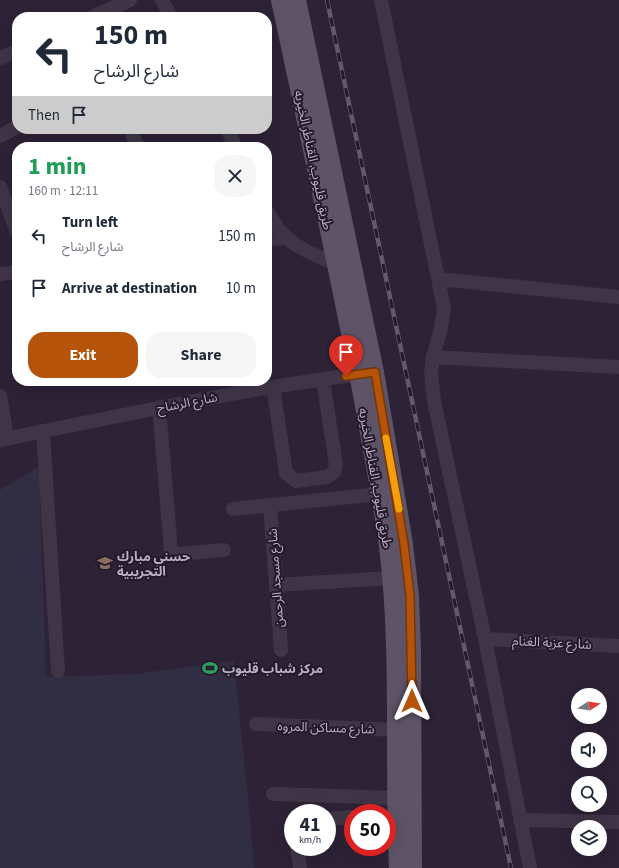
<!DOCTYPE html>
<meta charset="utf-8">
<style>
:root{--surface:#fff;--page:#f6f6f7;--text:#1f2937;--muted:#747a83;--accent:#b45309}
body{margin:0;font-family:"Source Sans 3","Noto Sans Arabic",sans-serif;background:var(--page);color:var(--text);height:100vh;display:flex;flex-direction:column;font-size:15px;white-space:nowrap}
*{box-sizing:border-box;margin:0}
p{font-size:13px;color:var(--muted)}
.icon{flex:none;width:22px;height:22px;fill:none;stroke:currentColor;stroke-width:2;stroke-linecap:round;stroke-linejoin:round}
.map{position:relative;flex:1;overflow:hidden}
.side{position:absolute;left:12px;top:142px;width:260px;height:244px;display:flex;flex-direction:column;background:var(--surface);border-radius:16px;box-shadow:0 4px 16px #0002}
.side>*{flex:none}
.guide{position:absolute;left:12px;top:12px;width:260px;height:122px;border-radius:16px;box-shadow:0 4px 16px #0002;background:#fff;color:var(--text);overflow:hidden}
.needle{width:26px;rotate:78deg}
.tools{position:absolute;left:571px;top:688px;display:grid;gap:8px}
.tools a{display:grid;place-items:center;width:36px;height:36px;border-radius:50%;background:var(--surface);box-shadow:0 4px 16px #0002;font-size:20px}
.speed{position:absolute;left:284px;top:804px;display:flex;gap:8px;font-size:20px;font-weight:700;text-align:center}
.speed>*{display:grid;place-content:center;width:52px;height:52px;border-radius:50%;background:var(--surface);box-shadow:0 4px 16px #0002;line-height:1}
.speed small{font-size:10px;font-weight:400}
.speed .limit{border:6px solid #d22;background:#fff;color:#111}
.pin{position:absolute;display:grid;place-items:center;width:34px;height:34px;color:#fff;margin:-41px -17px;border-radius:50% 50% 50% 0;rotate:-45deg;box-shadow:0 0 4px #0007}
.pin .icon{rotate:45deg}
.me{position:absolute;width:44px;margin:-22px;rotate:0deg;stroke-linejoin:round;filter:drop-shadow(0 0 3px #0008)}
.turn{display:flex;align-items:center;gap:14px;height:84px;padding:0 16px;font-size:18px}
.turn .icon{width:52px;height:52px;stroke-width:2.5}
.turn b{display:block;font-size:28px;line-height:34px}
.then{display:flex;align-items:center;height:38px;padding:0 16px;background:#0003;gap:8px;font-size:15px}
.round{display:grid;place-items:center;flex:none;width:42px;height:42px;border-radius:16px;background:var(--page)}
.head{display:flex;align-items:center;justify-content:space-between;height:68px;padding:0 16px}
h1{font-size:24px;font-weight:700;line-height:30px;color:#1e9e55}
.button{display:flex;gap:8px;margin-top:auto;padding:8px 16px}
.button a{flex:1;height:46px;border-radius:16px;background:var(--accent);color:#fff;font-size:16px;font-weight:700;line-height:46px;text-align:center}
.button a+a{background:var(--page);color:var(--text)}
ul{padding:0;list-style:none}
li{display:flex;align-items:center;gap:12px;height:52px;padding:0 16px}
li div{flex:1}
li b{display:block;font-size:15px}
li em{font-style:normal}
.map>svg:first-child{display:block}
.green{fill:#312e43}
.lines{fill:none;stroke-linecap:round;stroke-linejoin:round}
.minor{stroke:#3f3547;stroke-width:14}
.major{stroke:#5e5367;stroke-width:18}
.rail-casing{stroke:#64576e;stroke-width:4.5}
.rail{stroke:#241a2c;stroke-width:3;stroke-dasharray:9;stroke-linecap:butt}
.route-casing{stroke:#753606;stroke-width:10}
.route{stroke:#b45309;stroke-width:7}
.slow{stroke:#f59e0b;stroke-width:7}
.labels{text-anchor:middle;stroke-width:4;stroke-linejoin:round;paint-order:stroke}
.street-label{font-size:13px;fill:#bbafc4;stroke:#241a2c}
.poi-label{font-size:13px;font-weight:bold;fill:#bbafc4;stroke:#241a2c;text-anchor:start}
</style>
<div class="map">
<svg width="619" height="868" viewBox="0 0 619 868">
<rect width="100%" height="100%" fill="#2d2236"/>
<polygon class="green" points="39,466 46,677 136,674 234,661 250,818 254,868 0,868 0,490"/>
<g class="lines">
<g class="minor">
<polyline points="162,0 171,17"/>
<polyline points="381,0 444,308 441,328 433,357 431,373 434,401 485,639 530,868"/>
<polyline points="92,17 130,0"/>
<polyline points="0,58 17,51"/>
<polyline points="130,129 138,147"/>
<polyline points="227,129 236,147"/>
<polyline points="0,136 17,127"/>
<polyline points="0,187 17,232"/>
<path d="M267 211C284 245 305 250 337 265"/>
<polyline points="267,240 284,238"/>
<polyline points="0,274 17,272"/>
<polyline points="439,279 619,297"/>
<polyline points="433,357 619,367"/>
<polyline points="273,387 286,473 296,481 327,477 334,472 336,465 323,380"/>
<polyline points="0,396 7,438"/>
<polyline points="159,407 171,551 178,554 224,550"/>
<polyline points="43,431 58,671"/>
<path d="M0 440C122 415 244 389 367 373"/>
<polyline points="270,506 281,650"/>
<polyline points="233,509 380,494"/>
<polyline points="276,585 391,578"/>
<polyline points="485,639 619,646"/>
<polyline points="256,724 396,730"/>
<polyline points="273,794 397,798"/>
<polyline points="327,819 353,817"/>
<polyline points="520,820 619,822"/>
<polyline points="297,847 300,868"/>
</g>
<g class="major">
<path d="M280 0C308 130 336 259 361 389 370 441 381 493 388 546 401 653 393 761 398 868"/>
<polyline points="297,0 375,372 404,544 410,596 412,648 413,868"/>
</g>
<defs>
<polyline id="rail" points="327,0 511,868"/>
</defs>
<use href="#rail" class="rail-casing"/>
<use href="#rail" class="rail"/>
</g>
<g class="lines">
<defs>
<polyline id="route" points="346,376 375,372 404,544 410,596 412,701"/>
</defs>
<use href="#route" class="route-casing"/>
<use href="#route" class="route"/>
<polyline class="slow" points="386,438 399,509"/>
</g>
<defs>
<symbol id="school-bare" viewBox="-9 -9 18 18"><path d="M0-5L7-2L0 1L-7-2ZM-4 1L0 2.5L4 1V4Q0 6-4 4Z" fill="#8d6e63" stroke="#241a2c" stroke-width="2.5" paint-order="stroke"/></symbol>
<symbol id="stadium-bare" viewBox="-9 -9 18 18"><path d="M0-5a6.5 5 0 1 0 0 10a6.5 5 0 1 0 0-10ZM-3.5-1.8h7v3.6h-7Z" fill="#2e9e5b" stroke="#241a2c" stroke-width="2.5" paint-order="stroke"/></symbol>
</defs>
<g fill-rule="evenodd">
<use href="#school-bare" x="94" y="552" width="22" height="22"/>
<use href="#stadium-bare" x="199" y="657" width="22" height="22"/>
</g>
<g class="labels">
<g class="street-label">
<text transform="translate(314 160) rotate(78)" y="5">طريق قليوب, القناطر الخيريه</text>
<text transform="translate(187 402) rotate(-11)" y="5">شارع الرشاح</text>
<text transform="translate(376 478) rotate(80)" y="5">طريق قليوب, القناطر الخيريه</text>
<text transform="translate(275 578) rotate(-94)" y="5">شارع مسجد الرحمن</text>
<text transform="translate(552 642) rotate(3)" y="5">شارع عزبة الغنام</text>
<text transform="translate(326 727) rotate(2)" y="5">شارع مساكن المروه</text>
</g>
<g class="poi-label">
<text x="117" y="561">حسني مبارك<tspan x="117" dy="15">التجريبية</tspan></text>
<text x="222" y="673">مركز شباب قليوب</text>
</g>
</g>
</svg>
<div class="tools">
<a><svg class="needle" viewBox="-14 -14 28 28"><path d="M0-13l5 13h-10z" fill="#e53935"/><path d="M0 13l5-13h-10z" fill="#747a83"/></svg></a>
<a><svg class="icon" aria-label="sound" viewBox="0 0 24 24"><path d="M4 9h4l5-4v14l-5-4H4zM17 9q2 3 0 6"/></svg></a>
<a><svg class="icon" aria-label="search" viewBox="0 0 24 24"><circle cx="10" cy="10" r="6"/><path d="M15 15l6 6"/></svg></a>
<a><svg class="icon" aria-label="layers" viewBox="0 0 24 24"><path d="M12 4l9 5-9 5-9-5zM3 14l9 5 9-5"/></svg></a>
</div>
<div class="speed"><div>41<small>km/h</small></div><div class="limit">50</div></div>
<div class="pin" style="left:346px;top:376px;background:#d93025"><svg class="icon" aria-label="arrive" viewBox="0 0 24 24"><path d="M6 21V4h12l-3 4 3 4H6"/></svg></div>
<svg class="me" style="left:412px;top:701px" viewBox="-20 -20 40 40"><path d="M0-17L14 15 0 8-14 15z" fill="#b45309" stroke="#fff" stroke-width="4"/></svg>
<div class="guide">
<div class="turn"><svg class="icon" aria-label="left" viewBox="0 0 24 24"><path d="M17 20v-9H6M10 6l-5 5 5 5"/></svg><div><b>150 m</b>شارع الرشاح</div></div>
<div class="then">Then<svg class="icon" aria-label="arrive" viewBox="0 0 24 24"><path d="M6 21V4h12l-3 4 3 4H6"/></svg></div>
</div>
<section class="side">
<div class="head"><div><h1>1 min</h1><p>160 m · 12:11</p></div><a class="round"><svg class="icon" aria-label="close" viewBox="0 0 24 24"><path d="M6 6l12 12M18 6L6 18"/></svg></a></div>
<ul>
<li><svg class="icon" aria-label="left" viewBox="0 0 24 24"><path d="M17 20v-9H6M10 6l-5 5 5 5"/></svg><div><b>Turn left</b><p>شارع الرشاح</p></div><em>150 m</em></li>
<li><svg class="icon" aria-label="arrive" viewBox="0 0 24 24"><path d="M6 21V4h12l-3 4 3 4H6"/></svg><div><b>Arrive at destination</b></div><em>10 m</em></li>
</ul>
<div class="button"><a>Exit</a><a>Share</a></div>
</section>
</div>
